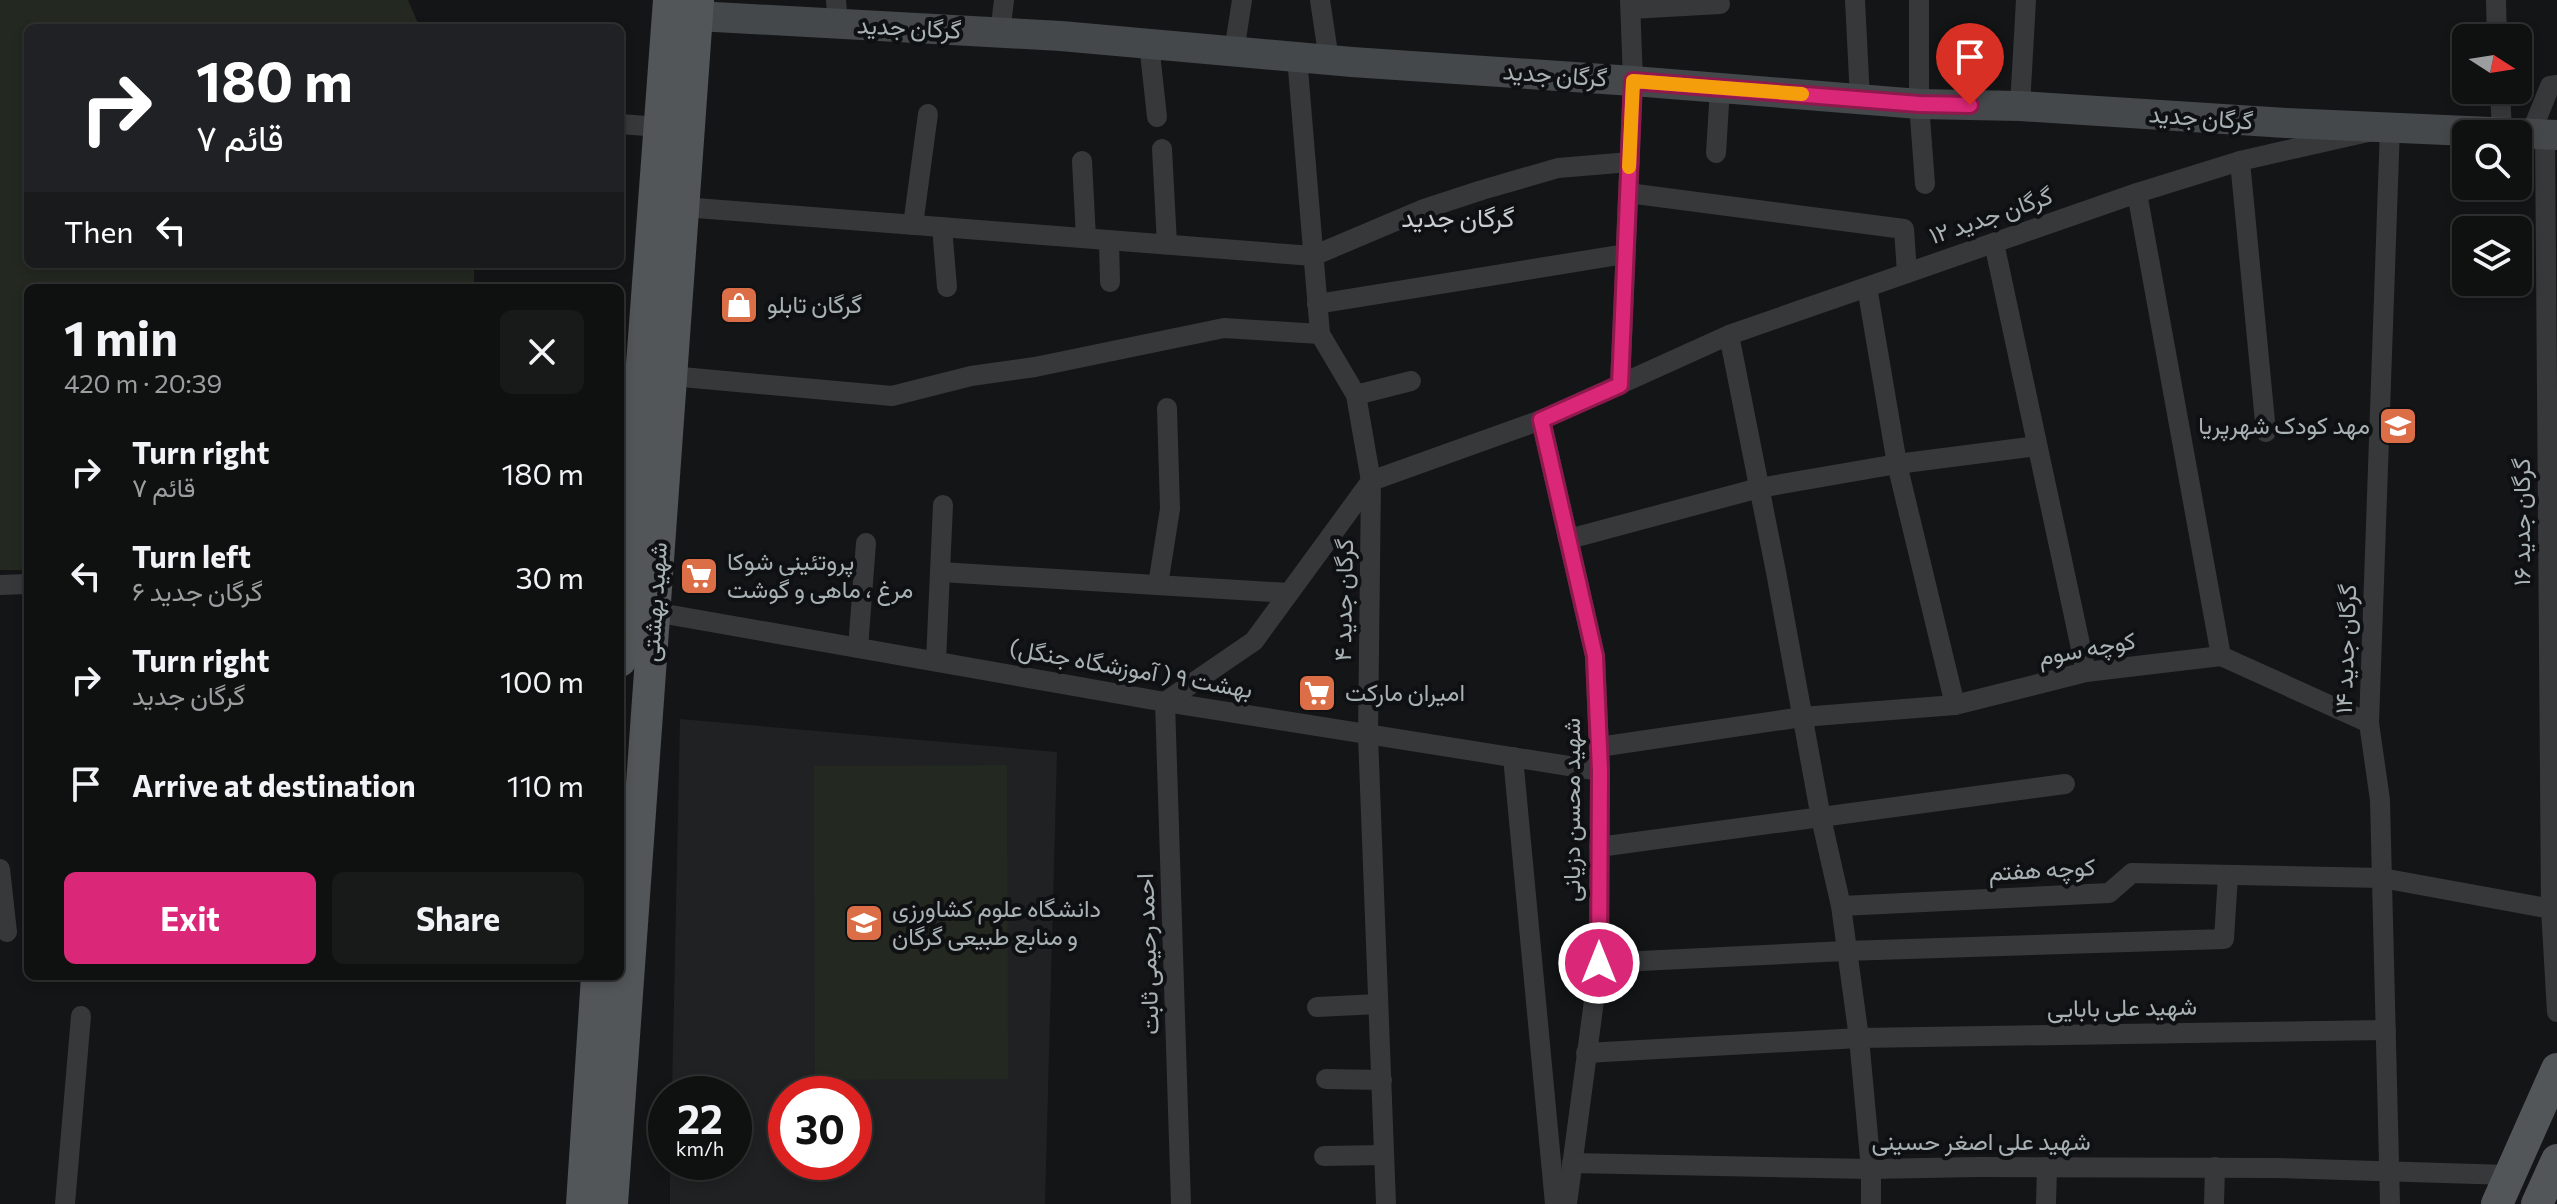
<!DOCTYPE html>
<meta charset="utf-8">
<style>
:root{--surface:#0f1010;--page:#181919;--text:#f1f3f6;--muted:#9b9d9f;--line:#2f3030;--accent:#db2777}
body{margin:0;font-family:Commissioner,Vazirmatn,sans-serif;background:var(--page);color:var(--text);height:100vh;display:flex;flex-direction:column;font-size:30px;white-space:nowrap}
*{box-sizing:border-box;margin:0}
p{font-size:26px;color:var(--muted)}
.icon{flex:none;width:44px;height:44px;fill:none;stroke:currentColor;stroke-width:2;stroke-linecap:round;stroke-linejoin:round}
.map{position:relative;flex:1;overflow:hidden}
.side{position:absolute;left:24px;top:284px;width:600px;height:696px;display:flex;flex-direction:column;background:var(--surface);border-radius:12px;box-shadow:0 4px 12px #0003,0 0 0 2px var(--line)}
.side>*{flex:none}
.top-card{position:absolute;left:24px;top:24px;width:600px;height:244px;border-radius:12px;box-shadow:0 4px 12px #0003,0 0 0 2px var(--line);background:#202124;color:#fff;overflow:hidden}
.needle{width:52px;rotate:102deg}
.buttons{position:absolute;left:2452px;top:24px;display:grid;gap:16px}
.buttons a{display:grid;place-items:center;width:80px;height:80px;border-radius:12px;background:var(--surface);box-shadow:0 4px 12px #0003,0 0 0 2px var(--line);font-size:40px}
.speed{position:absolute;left:648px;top:1076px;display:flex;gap:16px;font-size:40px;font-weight:700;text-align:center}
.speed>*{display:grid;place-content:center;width:104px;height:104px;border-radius:50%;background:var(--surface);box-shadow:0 4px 12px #0003,0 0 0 2px var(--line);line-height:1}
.speed small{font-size:20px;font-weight:400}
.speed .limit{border:12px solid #d22;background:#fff;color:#111}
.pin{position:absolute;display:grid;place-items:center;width:68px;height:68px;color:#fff;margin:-82px -34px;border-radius:50% 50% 50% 0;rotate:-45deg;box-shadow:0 0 8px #0007}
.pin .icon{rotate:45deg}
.me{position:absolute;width:88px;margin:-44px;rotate:0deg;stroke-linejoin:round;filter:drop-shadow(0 0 6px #0008)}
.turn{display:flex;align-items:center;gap:28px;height:168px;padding:0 40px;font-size:36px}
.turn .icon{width:104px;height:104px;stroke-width:2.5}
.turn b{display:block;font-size:56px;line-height:68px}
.then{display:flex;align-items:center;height:76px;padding:0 40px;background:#0003;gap:16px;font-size:30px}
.round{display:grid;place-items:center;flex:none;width:84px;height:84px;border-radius:12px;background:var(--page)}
.headline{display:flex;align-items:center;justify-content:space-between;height:136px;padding:0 40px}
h1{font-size:48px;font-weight:700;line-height:60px}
.cta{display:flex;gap:16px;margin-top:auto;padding:16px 40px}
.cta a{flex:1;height:92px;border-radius:12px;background:var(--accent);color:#fff;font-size:32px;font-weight:700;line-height:92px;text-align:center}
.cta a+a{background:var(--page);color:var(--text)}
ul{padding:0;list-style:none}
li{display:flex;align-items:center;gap:24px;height:104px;padding:0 40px}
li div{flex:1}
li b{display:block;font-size:30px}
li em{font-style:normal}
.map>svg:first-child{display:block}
.built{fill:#202123;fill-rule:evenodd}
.green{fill:#232821}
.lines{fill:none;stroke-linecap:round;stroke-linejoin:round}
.minor{stroke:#36383a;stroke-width:20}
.secondary{stroke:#44484a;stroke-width:30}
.primary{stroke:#525659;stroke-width:32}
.route-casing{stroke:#8e194d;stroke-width:20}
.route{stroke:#db2777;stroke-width:14}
.slow{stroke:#f59e0b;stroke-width:14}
.labels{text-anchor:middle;stroke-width:8;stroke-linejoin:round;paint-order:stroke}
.street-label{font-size:24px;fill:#a8b1b4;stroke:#0f1011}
.poi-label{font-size:24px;fill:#a8b1b4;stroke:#0f1011;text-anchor:start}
.neighbourhood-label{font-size:26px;fill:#c8ced1;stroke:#0f1011}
</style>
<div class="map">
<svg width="2557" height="1204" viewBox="0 0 2557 1204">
<rect width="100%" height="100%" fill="#141516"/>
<path class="built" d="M680 719 1057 752 1045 1204H670V1162H734V1094H672ZM786 1094H854V1162H786Z"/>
<g class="green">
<polygon points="0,0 408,0 420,28 28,28 28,264 474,264 474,288 28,288 28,570 0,570"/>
<polygon points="1007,765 1008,1079 815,1080 814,766"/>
</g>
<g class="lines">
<g class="minor">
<polyline points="836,0 838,25"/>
<polyline points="1320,0 1329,60"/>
<polyline points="1855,0 1860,99"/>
<polyline points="1919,0 1919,104 1925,184"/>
<polyline points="2496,0 2497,38"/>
<polyline points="1631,9 1720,4"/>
<polyline points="1000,33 1004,0"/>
<polyline points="1149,44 1157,117"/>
<polyline points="1234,52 1242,0"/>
<polyline points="1297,57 1320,334 1356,395 1371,481 1368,736 1386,1204"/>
<polyline points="2500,90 2502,132"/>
<polyline points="2020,106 2026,0"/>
<polyline points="620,124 660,127"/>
<polyline points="2531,133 2550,86 2557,85"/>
<polyline points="2545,135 2551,909 2557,1012"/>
<polyline points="1162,149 1167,244"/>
<polyline points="1716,153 1720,88"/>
<polyline points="1082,161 1086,238"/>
<polyline points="2240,161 2266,432"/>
<polyline points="1628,193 1904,229 1907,273"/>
<polyline points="2137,193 2221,656"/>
<polyline points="683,207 1313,256 1424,209 1482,190 1558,168 1630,162"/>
<polyline points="913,225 928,114"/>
<polyline points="942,227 947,287"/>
<polyline points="1109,240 1110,282"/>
<polyline points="1994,243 2086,672"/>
<polyline points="1867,287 1897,464 1955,705"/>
<polyline points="1317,304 1625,254"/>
<polyline points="1729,335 1776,572 1821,818 1841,906 1859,1038 1871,1169 1871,1204"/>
<polyline points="671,376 892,396 971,376 1035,367 1224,328 1320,334"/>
<polyline points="1620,385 1633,81 1630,0"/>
<polyline points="1356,395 1411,381"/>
<polyline points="1541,420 1595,656 1600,771 1599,963 1567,1204"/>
<polyline points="1371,481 1541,420 1729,335 1867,287 2137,193 2240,161 2390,127 2369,723 2380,800 2390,1204"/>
<polyline points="1569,539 1759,488 1897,464 2037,446"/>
<polyline points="941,572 1289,593"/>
<polyline points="0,585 28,584"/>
<polyline points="1158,585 1170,509 1167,408"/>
<polyline points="654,612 1165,702 1600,771"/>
<polyline points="858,648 866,543"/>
<polyline points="936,661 943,505"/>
<polyline points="1599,747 1802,717 1955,705 2086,672 2221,656 2369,723"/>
<polyline points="1513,757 1555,1204"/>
<polyline points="1599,847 2065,784"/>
<polyline points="0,869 7,932"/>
<polyline points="1841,906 2109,893 2132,873 2382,878 2557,910"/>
<polyline points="1599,963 1845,951 2224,939 2228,875"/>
<polyline points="1317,1007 1378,1004"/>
<polyline points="1586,1053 1859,1038 2386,1030"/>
<polyline points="1326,1079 1382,1080"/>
<polyline points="1324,1156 1383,1155"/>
<polyline points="1572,1163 1871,1169 1978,1167 2276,1168 2509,1175"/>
<polyline points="65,1204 81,1016"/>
<polyline points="1181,1204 1165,702 1254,641 1371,481"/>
<polyline points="2046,1204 2047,1167"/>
<polyline points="2214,1204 2215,1167"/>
</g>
<polyline class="secondary" points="697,16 1061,36 1352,62 1633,81 1919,104 2020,106 2286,123 2557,135"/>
<g class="primary">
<polyline points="620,661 669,0"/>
<polyline points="582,1204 597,976"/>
<polyline points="612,1204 698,0"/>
<polyline points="2497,1204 2557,1069"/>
<polyline points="2537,1204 2557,1160"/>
</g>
</g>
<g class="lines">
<defs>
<polyline id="route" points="1599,963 1600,771 1595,656 1541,420 1620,385 1633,81 1919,104 1970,105"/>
</defs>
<use href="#route" class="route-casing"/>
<use href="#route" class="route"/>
<polyline class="slow" points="1629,167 1633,81 1802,94"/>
</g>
<defs>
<symbol id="shop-square" viewBox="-11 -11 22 22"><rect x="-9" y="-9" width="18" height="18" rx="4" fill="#db6e47" stroke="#0f1011"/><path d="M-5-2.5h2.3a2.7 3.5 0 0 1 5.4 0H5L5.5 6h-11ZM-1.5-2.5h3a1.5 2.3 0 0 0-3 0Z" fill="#fff"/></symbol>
<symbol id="school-square" viewBox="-11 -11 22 22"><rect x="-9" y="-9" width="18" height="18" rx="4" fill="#db6e47" stroke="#0f1011"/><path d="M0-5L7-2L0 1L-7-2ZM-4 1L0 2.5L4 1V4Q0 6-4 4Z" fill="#fff"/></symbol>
<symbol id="supermarket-square" viewBox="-11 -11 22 22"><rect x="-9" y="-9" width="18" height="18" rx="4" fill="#db6e47" stroke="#0f1011"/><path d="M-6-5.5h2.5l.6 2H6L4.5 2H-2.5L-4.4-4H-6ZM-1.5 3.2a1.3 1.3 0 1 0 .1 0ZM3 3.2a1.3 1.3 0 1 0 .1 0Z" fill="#fff"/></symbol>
<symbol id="university-square" viewBox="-11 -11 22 22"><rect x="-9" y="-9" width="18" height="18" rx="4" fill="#db6e47" stroke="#0f1011"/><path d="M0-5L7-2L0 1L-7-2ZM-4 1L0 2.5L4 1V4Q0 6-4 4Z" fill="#fff"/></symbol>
</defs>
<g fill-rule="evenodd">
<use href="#shop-square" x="717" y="283" width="44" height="44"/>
<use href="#school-square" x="2376" y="404" width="44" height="44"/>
<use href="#supermarket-square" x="677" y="554" width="44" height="44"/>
<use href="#supermarket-square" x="1295" y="671" width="44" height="44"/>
<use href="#university-square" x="842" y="901" width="44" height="44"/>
</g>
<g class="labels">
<g class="street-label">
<text transform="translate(909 28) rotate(3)" y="8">گرگان جدید</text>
<text transform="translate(1555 75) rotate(4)" y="8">گرگان جدید</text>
<text transform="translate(2201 118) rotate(4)" y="8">گرگان جدید</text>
<text transform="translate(1991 216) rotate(-19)" y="8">گرگان جدید ۱۲</text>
<text transform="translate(2522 522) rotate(-90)" y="8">گرگان جدید ۱۶</text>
<text transform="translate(1344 600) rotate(-89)" y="8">گرگان جدید ۴</text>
<text transform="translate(655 602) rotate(-86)" y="8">شهید بهشتی</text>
<text transform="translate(2087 649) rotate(-10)" y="8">کوچه سوم</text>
<text transform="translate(2346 649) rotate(-88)" y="8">گرگان جدید ۱۴</text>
<text transform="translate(1131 669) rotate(10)" y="8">بهشت ۹ ( آموزشگاه جنگل)</text>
<text transform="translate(1572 810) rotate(-90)" y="8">شهید محسن دزیانی</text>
<text transform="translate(2042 870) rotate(-3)" y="8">کوچه هفتم</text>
<text transform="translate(1148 954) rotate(-92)" y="8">احمد رحیمی ثابت</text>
<text transform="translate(2122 1008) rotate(-1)" y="8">شهید علی بابایی</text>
<text x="1981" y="1150">شهید علی اصغر حسینی</text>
</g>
<g class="poi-label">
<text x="767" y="313">گرگان تابلو</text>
<text x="2370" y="434" text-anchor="end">مهد کودک شهرپریا</text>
<text x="727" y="570">پروتئینی شوکا<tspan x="727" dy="28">مرغ‌ ، ماهی و گوشت</tspan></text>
<text x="1345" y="701">امیران مارکت</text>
<text x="892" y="917">دانشگاه علوم کشاورزی<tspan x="892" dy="28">و منابع طبیعی گرگان</tspan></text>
</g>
<g class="neighbourhood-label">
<text x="1458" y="227">گرگان جدید</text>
</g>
</g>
</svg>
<div class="buttons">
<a><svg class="needle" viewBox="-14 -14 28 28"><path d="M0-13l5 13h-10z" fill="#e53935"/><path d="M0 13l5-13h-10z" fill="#9b9d9f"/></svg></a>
<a><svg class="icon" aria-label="search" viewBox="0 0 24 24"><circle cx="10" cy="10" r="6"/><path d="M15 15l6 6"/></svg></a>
<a><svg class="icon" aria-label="layers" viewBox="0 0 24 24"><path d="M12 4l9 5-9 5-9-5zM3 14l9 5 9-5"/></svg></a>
</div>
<div class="speed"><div>22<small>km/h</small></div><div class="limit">30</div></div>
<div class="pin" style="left:1970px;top:105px;background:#d93025"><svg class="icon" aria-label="arrive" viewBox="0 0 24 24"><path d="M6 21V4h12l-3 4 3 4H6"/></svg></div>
<svg class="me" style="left:1599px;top:963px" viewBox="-20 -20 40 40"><circle r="17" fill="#db2777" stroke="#fff" stroke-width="3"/><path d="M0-11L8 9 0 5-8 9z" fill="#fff"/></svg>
<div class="top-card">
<div class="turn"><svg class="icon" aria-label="right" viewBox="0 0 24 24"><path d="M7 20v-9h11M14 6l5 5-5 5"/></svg><div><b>180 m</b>۷ قائم</div></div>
<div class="then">Then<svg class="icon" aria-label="left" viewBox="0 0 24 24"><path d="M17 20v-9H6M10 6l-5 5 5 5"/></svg></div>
</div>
<section class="side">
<div class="headline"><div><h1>1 min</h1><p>420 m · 20:39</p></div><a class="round"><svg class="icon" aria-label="close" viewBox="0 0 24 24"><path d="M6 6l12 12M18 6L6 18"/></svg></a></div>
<ul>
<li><svg class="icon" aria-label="right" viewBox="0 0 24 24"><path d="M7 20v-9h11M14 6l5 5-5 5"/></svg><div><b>Turn right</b><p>۷ قائم</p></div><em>180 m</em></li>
<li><svg class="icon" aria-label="left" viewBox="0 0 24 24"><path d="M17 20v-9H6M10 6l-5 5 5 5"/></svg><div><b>Turn left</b><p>گرگان جدید ۶</p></div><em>30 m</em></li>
<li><svg class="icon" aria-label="right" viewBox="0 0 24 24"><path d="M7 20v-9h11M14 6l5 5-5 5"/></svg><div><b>Turn right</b><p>گرگان جدید</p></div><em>100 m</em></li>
<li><svg class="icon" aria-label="arrive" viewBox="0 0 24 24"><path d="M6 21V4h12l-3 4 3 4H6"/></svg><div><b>Arrive at destination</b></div><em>110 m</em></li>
</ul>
<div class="cta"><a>Exit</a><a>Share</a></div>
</section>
</div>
